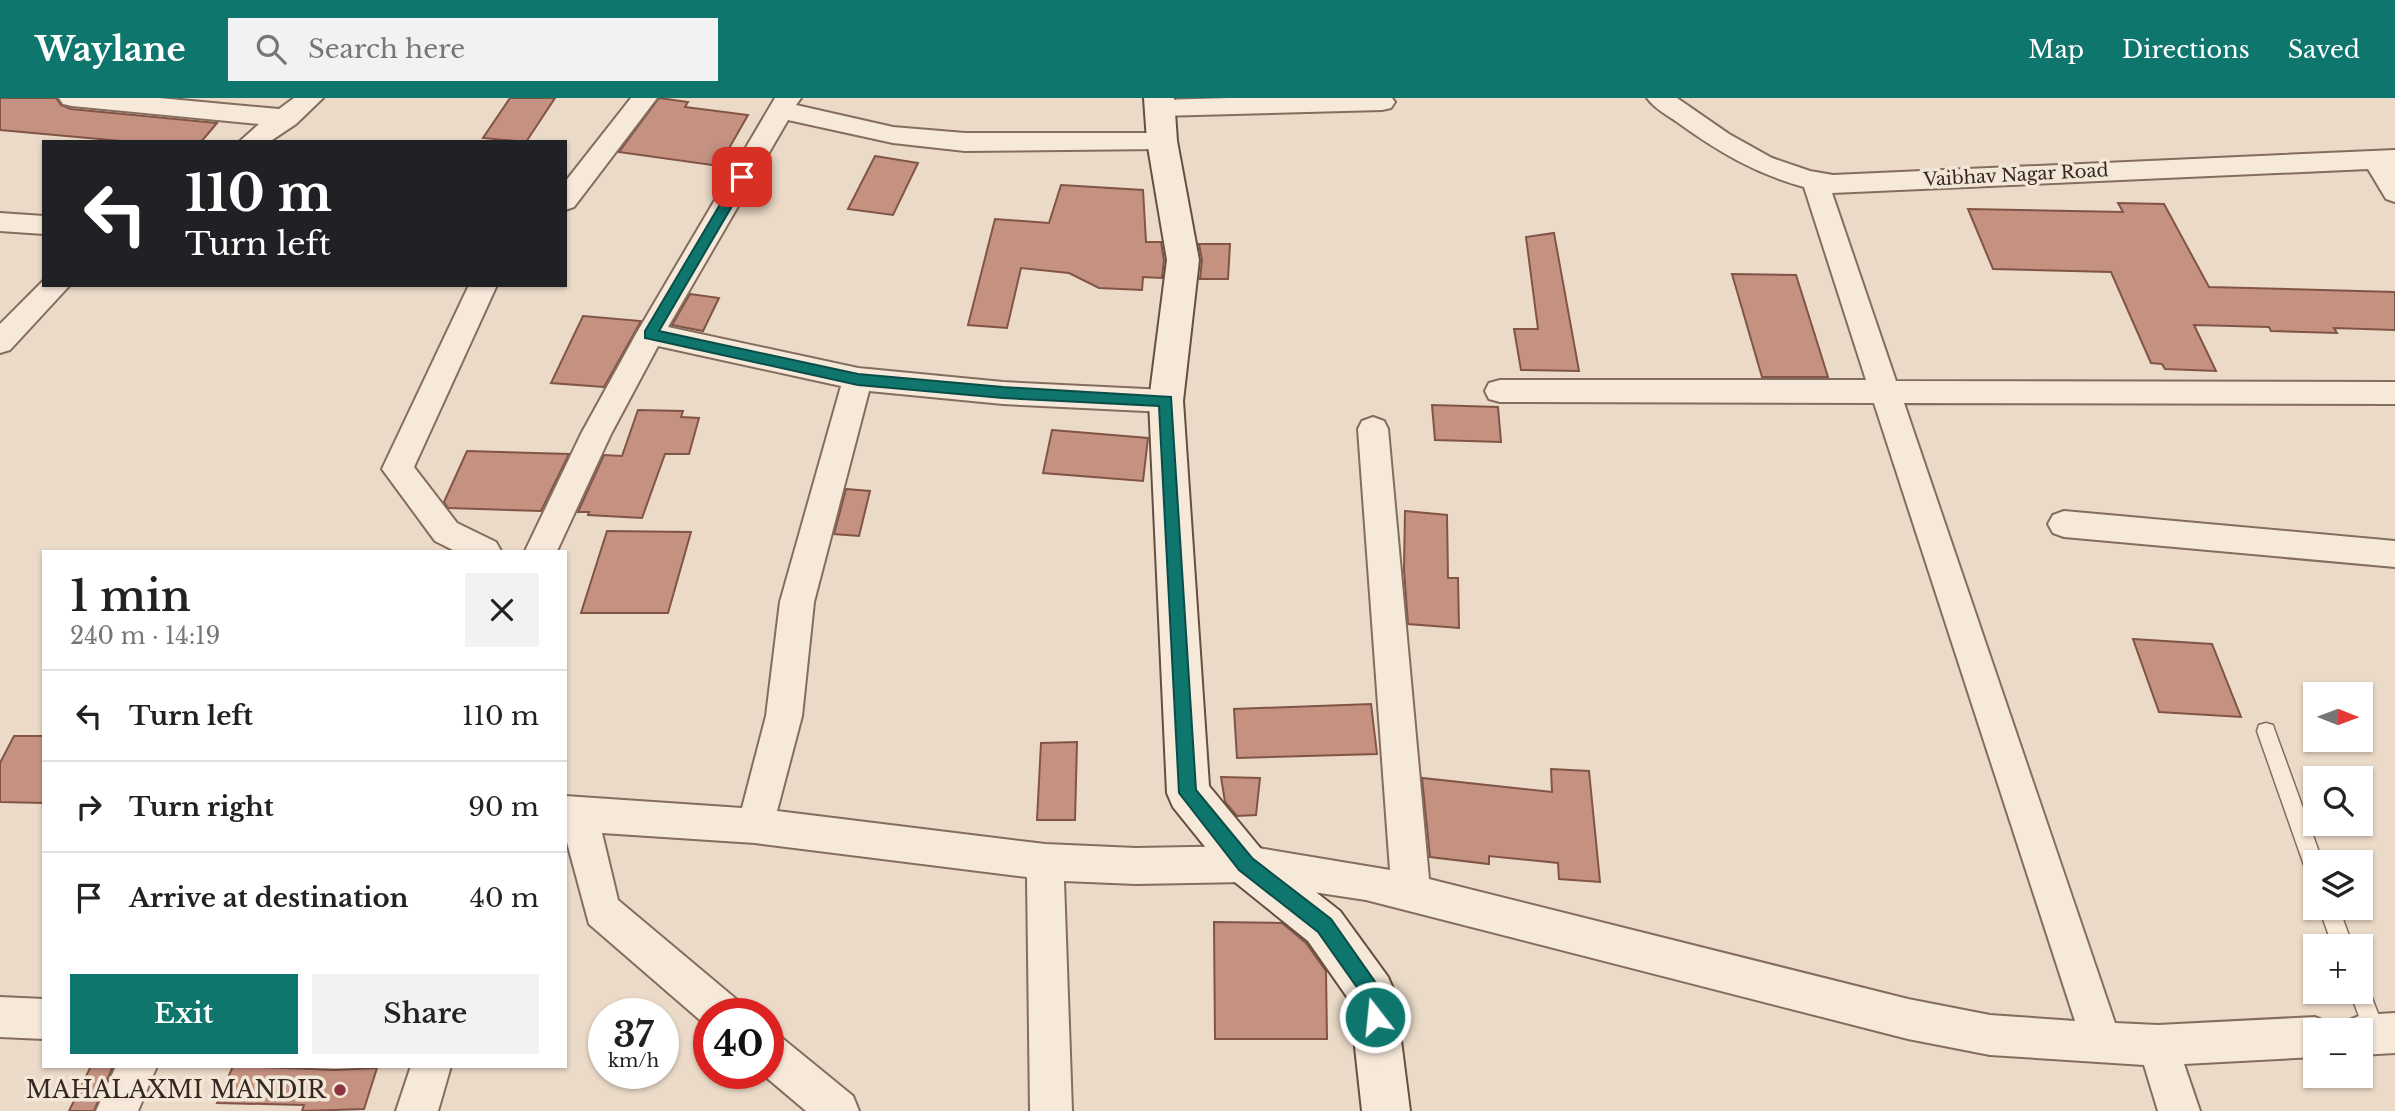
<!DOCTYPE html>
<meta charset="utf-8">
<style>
:root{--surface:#fff;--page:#f2f2f2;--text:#222;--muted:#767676;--line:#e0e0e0;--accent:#0f766e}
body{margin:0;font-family:"Libre Baskerville",serif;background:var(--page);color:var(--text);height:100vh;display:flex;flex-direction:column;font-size:26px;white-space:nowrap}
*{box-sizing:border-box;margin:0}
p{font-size:23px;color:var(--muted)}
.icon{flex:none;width:38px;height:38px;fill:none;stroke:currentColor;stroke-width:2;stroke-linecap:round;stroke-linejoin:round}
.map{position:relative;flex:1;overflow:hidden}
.details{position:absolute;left:42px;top:452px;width:525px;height:518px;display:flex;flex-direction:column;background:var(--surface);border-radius:0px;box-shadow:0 2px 5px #0004}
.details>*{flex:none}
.guide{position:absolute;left:42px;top:42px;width:525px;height:147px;border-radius:0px;box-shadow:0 2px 5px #0004;background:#202124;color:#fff;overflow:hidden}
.needle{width:46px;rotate:91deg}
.tools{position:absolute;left:2303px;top:584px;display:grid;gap:14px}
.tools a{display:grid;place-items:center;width:70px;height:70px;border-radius:0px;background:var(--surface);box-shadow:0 2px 5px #0004;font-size:35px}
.speed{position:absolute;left:588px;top:900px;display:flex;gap:14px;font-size:35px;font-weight:700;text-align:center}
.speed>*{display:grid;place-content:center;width:91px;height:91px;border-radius:50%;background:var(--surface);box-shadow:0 2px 5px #0004;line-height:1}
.speed small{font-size:18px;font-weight:400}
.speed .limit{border:10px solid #d22;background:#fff;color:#111}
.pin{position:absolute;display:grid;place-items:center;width:60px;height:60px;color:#fff;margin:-30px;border-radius:14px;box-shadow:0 4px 10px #0006}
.me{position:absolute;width:77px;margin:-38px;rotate:344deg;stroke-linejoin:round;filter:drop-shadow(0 0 5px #0008)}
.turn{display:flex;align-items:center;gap:24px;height:147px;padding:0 28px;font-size:32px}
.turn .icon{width:91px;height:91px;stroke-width:2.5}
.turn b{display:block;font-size:49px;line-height:60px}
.round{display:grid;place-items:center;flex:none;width:74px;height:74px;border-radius:0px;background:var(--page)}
.headline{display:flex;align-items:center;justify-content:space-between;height:119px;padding:0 28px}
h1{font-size:42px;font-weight:600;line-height:52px}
.button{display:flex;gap:14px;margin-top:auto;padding:14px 28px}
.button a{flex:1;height:80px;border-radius:0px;background:var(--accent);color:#fff;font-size:28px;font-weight:600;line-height:80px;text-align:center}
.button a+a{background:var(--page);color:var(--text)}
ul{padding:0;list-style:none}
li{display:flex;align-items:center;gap:21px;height:91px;padding:0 28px;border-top:2px solid var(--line)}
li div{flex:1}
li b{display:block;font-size:26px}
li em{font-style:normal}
header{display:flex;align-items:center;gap:42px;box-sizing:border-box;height:98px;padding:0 35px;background:var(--accent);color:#fff}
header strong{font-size:33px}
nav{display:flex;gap:38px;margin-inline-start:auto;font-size:24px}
.search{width:490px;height:63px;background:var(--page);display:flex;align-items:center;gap:18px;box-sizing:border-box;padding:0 24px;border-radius:0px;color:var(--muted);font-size:26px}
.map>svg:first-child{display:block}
.building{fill:#c59281;stroke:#815446;stroke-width:2}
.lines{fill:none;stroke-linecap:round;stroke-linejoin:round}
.lane-casing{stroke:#846c5e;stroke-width:3}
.street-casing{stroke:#846c5e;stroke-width:4}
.secondary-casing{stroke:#664e41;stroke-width:4}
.lane{fill:#f6e9da;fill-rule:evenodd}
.street{fill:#f6e9da;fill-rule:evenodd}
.secondary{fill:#f6e9da;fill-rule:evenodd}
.route{fill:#0f766e;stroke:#0a4d48;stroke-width:2}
.poi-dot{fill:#8d3443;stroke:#f2e6d6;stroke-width:2.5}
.labels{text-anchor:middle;stroke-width:7;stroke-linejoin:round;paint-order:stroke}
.far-street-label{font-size:18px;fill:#362720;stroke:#f2e6d6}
.near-poi-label{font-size:24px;fill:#362720;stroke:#f2e6d6;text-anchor:end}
</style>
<header>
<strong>Waylane</strong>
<div class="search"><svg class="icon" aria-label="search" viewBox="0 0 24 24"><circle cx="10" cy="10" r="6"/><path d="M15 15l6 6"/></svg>Search here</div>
<nav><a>Map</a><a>Directions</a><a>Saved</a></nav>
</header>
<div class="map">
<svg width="2395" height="1013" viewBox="0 0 2395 1013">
<rect width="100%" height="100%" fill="#eadac7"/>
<g class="building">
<polygon points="0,0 56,0 61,7 71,11 217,25 201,44 132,44 0,32"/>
<polygon points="510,0 555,0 526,44 483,40"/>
<polygon points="659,0 688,4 685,9 748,17 719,68 619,54"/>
<polygon points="875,58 918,65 893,117 848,111"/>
<polygon points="1061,87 1143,92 1146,144 1161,144 1164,162 1162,180 1143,179 1142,192 1099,190 1069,175 1021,170 1007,230 968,227 995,121 1049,125"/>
<polygon points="2118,105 2164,106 2209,189 2395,194 2395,232 2334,230 2337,235 2271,233 2269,229 2194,227 2216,273 2165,271 2162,266 2151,265 2111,174 1993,171 1968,111 2123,114"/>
<polygon points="1554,135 1579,273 1521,272 1514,231 1538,231 1526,139"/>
<polygon points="1199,146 1230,146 1228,181 1200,181 1202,162"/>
<polygon points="1732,176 1796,177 1828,279 1762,279"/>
<polygon points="690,196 719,200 703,233 672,227"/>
<polygon points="583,218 641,223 604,289 551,285"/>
<polygon points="1432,307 1498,309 1501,344 1435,342"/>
<polygon points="638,312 683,313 681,319 699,320 689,356 665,356 642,420 588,417 589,414 578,414 604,357 622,358"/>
<polygon points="1052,332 1148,340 1143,383 1043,375"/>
<polygon points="467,353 569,356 541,413 448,410 444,404"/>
<polygon points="846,391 870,393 859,438 834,436"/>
<polygon points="1405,413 1447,417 1448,480 1458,480 1459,530 1408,526 1404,472"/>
<polygon points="607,433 691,434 668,515 581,515"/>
<polygon points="2133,541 2212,546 2241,619 2159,614"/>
<polygon points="1371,606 1377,656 1237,660 1234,611"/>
<polygon points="14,638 44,638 44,705 0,704 0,665"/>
<polygon points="1077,644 1075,722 1037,722 1041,645"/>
<polygon points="1551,671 1589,673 1600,784 1559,781 1558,765 1489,758 1489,766 1430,759 1422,680 1552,694"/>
<polygon points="1221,679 1260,680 1256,717 1237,718 1225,704"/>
<polygon points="1214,824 1282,825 1306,845 1326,873 1327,941 1215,941"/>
<polygon points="91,968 113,968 94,1013 69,1013"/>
<polygon points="233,968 335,972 377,970 364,1011 302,1013 304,1007 217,1005"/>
</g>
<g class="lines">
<defs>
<g id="lane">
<polygon points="2266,625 2273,627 2275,633 2323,765 2315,765 2315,779 2308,777 2305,770 2257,633 2259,627"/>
<polygon points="2319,810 2339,810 2353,849 2333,849"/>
<polygon points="2361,884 2367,887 2386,936 2382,943 2375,947 2368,943 2350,894 2361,894"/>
</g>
<g id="street">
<polygon points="59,0 159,0 279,11 294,0 323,0 296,26 269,44 239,44 259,26 72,8 63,6"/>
<polygon points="631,0 657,0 574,109 565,112 565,84"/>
<path d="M775 0H801L796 7 893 29 965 35H1162L1171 37 1175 43 1171 49 1162 51 965 53 893 45 788 22 668 229 858 270 1003 284 1166 292 1177 295 1181 303 1177 311 1166 314 1003 306 869 293 814 504 802 618 777 713 1045 746 1136 750 1246 748 1390 772 1358 331 1362 323 1373 319 1384 323 1388 331 1429 781 1908 901 1990 917 2075 923 1874 305 1500 304 1489 301 1485 293 1489 285 1500 282H1866L1804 89C1756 76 1717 53 1677 24 1667 17 1654 10 1647 0H1677L1729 36 1772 60 1810 73 1833 77 2395 52V104L2386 101 2368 71 1832 95 1896 283 2395 284V306L1904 305 2115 925 2158 927 2315 919 2329 925 2333 933H2315V959L2184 966 2200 1013H2158L2144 967 1990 957 1908 941 1366 802 1246 784 1136 786 1064 783 1072 1013H1030L1027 779 755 745 602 735 618 802 736 901 742 915H709L708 929 589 826 565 737V698L742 710 766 618 780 504 841 288 658 248 611 336 557 453H525L581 336 636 236Z"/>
<polygon points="1229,0 1392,0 1395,4 1391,10 1382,12 1160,18 1151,16 1147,10 1151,4 1160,2"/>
<polygon points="0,115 44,118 44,136 0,133"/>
<polygon points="44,182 44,187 70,187 10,252 0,255 0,226"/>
<polygon points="469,187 497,187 414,369 457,425 496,444 501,453 455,453 435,443 382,371"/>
<polygon points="2064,413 2395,443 2395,469 2064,439 2053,435 2048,426 2053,417"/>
<polygon points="0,899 44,901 44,941 0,939"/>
<polygon points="2395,915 2395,955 2361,957 2361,933 2343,933 2347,923 2361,917"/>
<polygon points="768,934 782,940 853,998 859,1013 806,1013 761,975 768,975"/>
<polygon points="116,968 157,968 138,1013 96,1013"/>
<polygon points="411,968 451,968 438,1013 396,1013"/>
</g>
<polygon id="secondary" points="1144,0 1174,0 1177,43 1199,162 1183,303 1209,688 1261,751 1340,813 1388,879 1395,895 1410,1013 1362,1013 1350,903 1308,843 1231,781 1173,709 1167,695 1149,303 1167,162 1147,43"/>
</defs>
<use href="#lane" class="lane-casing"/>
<use href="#street" class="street-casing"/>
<use href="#secondary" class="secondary-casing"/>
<use href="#lane" class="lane"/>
<use href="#street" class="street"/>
<use href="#secondary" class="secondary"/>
</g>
<polygon class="route" points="742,75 749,79 659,233 858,276 1003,289 1171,299 1196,692 1252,760 1331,821 1378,888 1384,919 1381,925 1375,928 1368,925 1363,898 1318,834 1239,772 1179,695 1159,308 1003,300 858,287 645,240 645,233 738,76"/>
<circle class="poi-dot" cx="340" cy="992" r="7"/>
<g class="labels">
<g class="far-street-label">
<text transform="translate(2016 77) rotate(-3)" y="6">Vaibhav Nagar Road</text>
</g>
<g class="near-poi-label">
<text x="326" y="1000">MAHALAXMI MANDIR</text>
</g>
</g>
</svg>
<div class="tools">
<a><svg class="needle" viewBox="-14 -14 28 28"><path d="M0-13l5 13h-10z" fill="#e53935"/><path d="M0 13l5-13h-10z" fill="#767676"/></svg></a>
<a><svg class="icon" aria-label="search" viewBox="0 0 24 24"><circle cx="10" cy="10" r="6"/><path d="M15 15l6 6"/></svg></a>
<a><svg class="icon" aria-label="layers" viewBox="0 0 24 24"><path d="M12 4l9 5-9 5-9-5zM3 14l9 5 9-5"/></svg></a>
<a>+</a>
<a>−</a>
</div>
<div class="speed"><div>37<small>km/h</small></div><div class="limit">40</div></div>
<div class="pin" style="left:742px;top:79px;background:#d93025"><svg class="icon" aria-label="arrive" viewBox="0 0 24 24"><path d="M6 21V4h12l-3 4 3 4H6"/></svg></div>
<svg class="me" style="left:1375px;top:919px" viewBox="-20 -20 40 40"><circle r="17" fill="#0f766e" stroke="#fff" stroke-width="3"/><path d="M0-11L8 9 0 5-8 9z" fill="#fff"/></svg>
<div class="guide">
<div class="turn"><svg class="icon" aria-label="left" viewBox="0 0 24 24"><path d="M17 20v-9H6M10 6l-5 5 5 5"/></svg><div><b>110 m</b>Turn left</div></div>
</div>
<section class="details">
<div class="headline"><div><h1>1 min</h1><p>240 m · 14:19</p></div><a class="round"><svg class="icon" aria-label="close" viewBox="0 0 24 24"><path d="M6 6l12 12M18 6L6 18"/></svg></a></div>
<ul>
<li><svg class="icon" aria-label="left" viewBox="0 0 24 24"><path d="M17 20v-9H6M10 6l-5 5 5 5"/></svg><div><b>Turn left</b></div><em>110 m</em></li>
<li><svg class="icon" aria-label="right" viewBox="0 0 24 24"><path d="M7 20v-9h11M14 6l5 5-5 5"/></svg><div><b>Turn right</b></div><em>90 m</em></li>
<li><svg class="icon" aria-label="arrive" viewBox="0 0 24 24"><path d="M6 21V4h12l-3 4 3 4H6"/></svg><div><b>Arrive at destination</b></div><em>40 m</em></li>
</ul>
<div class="button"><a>Exit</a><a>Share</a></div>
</section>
</div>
